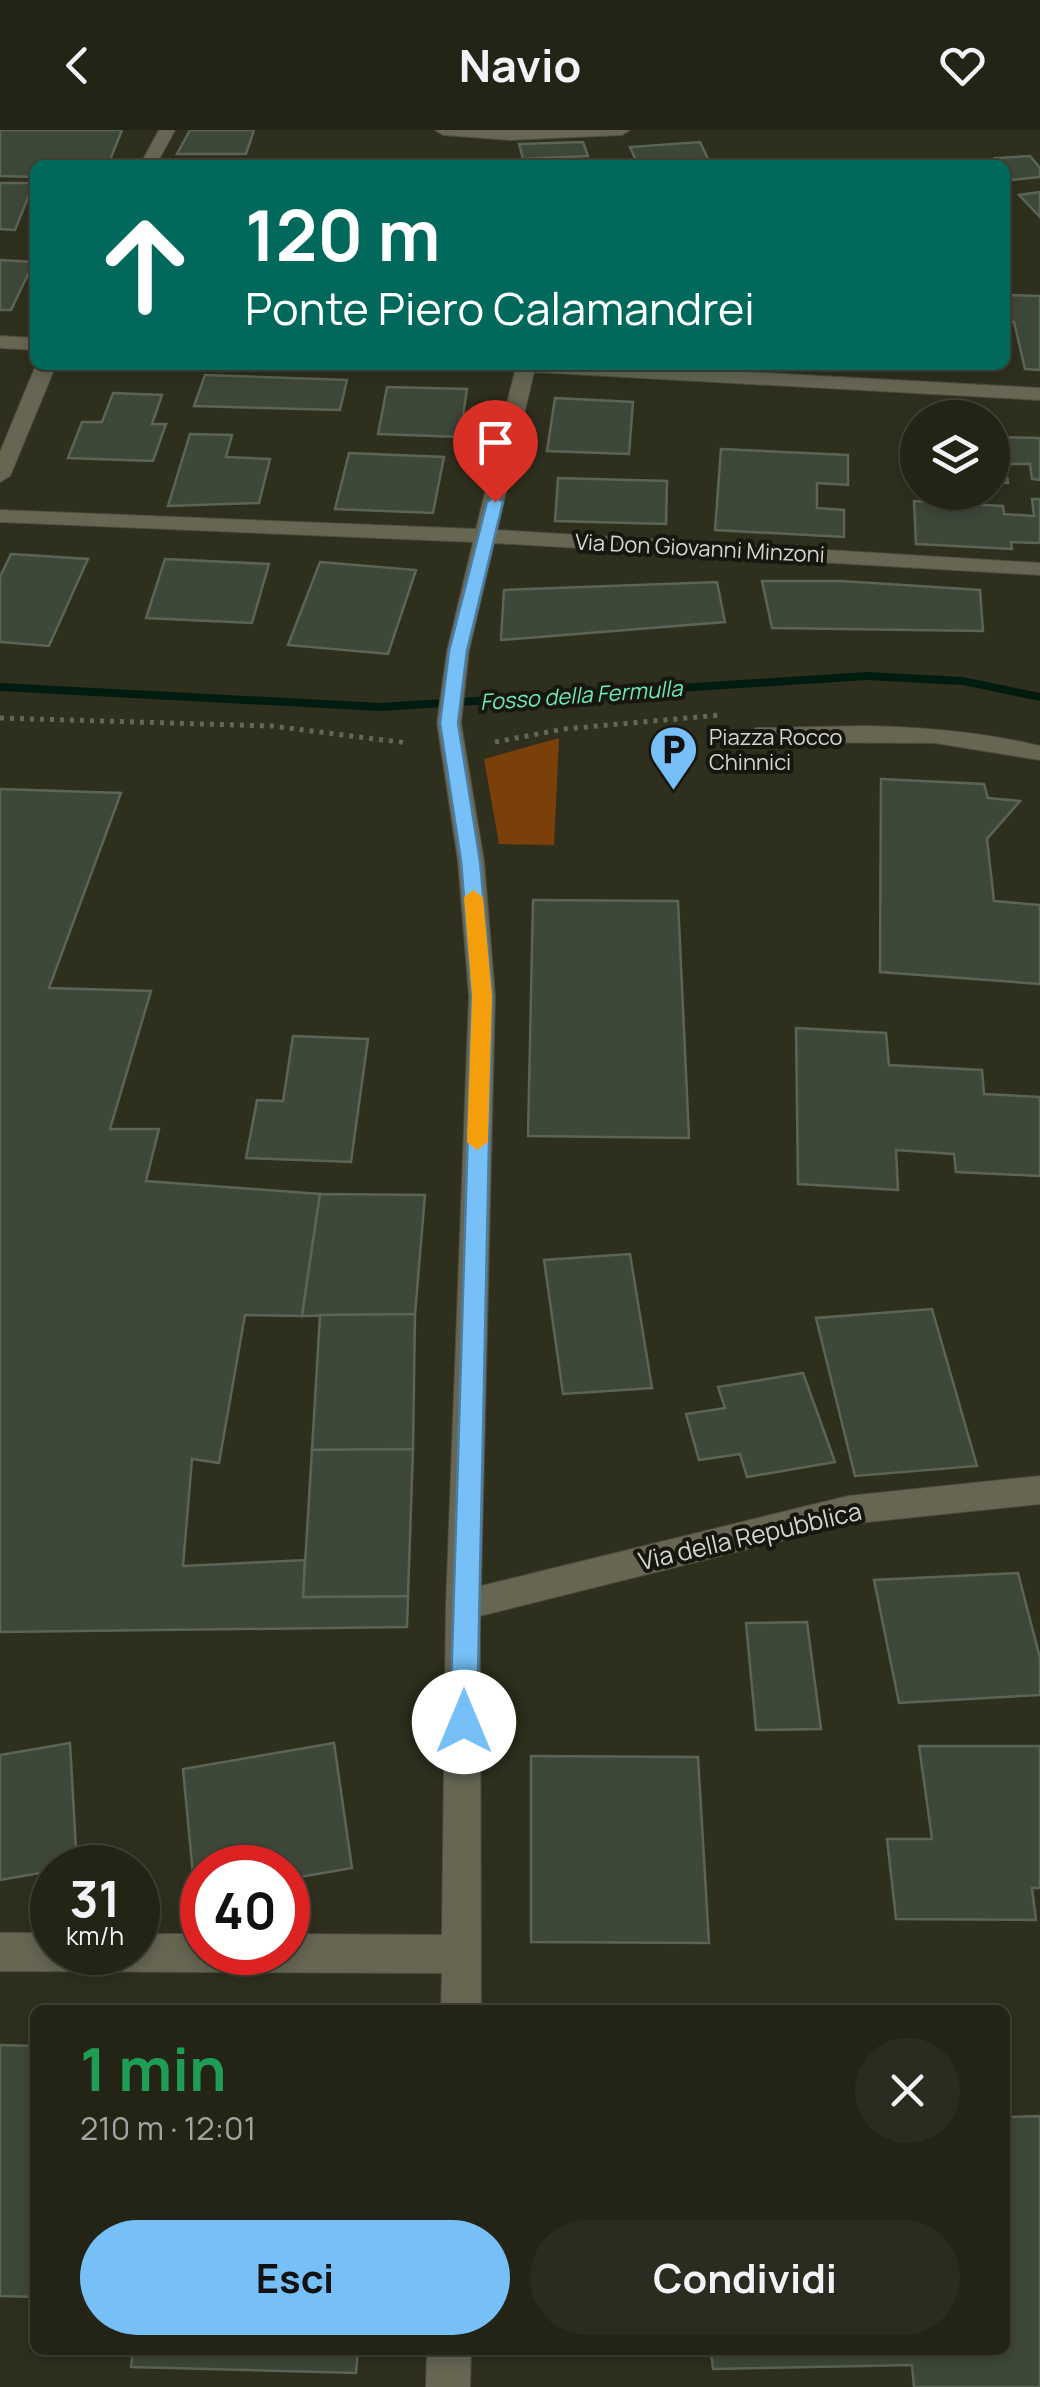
<!DOCTYPE html>
<html lang="it">
<meta charset="utf-8">
<style>
:root{--surface:#232316;--page:#2b2b1f;--text:#f1f3f6;--muted:#a3a4a1;--line:#404035;--accent:#76c0f7}
body{margin:0;font-family:Manrope,sans-serif;background:var(--page);color:var(--text);height:100vh;display:flex;flex-direction:column;font-size:38px;white-space:nowrap}
*{box-sizing:border-box;margin:0}
p{font-size:32px;color:var(--muted)}
.icon{flex:none;width:55px;height:55px;fill:none;stroke:currentColor;stroke-width:2;stroke-linecap:round;stroke-linejoin:round}
.map{position:relative;flex:1;overflow:hidden}
.details{position:absolute;left:30px;top:1875px;width:980px;height:350px;display:flex;flex-direction:column;background:var(--surface);border-radius:15px;box-shadow:0 5px 15px #0003,0 0 0 2px var(--line)}
.details>*{flex:none}
.hud{position:absolute;left:30px;top:30px;width:980px;height:210px;border-radius:15px;box-shadow:0 5px 15px #0003,0 0 0 2px var(--line);background:#00695c;color:#fff;overflow:hidden}
.fabs{position:absolute;left:900px;top:270px;display:grid;gap:20px}
.fabs a{display:grid;place-items:center;width:110px;height:110px;border-radius:50%;background:var(--surface);box-shadow:0 5px 15px #0003,0 0 0 2px var(--line);font-size:50px}
.speed{position:absolute;left:30px;top:1715px;display:flex;gap:20px;font-size:50px;font-weight:700;text-align:center}
.speed>*{display:grid;place-content:center;width:130px;height:130px;border-radius:50%;background:var(--surface);box-shadow:0 5px 15px #0003,0 0 0 2px var(--line);line-height:1}
.speed small{font-size:25px;font-weight:400}
.speed .limit{border:15px solid #d22;background:#fff;color:#111}
.pin{position:absolute;display:grid;place-items:center;width:85px;height:85px;color:#fff;margin:-102px -42px;border-radius:50% 50% 50% 0;rotate:-45deg;box-shadow:0 0 10px #0007}
.pin .icon{rotate:45deg}
.me{position:absolute;width:110px;margin:-55px;rotate:0deg;stroke-linejoin:round;filter:drop-shadow(0 0 8px #0008)}
.turn{display:flex;align-items:center;gap:35px;height:210px;padding:0 50px;font-size:45px}
.turn .icon{width:130px;height:130px;stroke-width:2.5}
.turn b{display:block;font-size:70px;line-height:85px}
.round{display:grid;place-items:center;flex:none;width:105px;height:105px;border-radius:52px;background:var(--page)}
.summary{display:flex;align-items:center;justify-content:space-between;height:170px;padding:0 50px}
h1{font-size:60px;font-weight:700;line-height:75px;color:#1e9e55}
.action{display:flex;gap:20px;margin-top:auto;padding:20px 50px}
.action a{flex:1;height:115px;border-radius:60px;background:var(--accent);color:#111;font-size:40px;font-weight:700;line-height:115px;text-align:center}
.action a+a{background:var(--page);color:var(--text)}
header{display:flex;justify-content:space-between;align-items:center;height:130px;padding:0 50px;background:var(--surface);font-size:45px;font-weight:700}
.map>svg:first-child{display:block}
.green{fill:#7b3f0a}
.lines{fill:none;stroke-linecap:round;stroke-linejoin:round}
.stream{fill:#001c10;fill-rule:evenodd}
.building{fill:#3e4839;stroke:#5b6555;stroke-width:2.5}
.minor-casing{stroke:#4c4c3e;stroke-width:2}
.path{stroke:#666657;stroke-width:5;stroke-dasharray:4 6;stroke-linecap:butt}
.minor{fill:#666653;fill-rule:evenodd}
.route{fill:#76c0f7;stroke:#4d7da1;stroke-width:2.5}
.slow{fill:#f59e0b}
.labels{text-anchor:middle;stroke-width:8;stroke-linejoin:round;paint-order:stroke}
.far-street-label{font-size:22px;fill:#d5d6cb;stroke:#17170f}
.far-water-label{font-size:22px;font-style:italic;fill:#6eebb2;stroke:#17170f}
.far-poi-label{font-size:22px;fill:#d5d6cb;stroke:#17170f;text-anchor:start}
.street-label{font-size:25px;fill:#d5d6cb;stroke:#17170f}
</style>
<header><svg class="icon" aria-label="back" viewBox="0 0 24 24"><path d="M15 5l-7 7 7 7"/></svg>Navio<svg class="icon" aria-label="heart" viewBox="0 0 24 24"><path d="M12 20l-8-8c-3-5 5-10 8-4 3-6 11-1 8 4z"/></svg></header>
<div class="map">
<svg width="1040" height="2257" viewBox="0 0 1040 2257">
<rect width="100%" height="100%" fill="#2f2f1e"/>
<polygon class="green" points="559,608 554,715 499,714 484,629"/>
<g class="lines">
<polygon class="stream" points="867,542 963,547 1040,563 1040,571 963,555 867,550 381,581 0,561 0,553 381,573"/>
</g>
<g class="building">
<polygon points="0,0 122,0 108,35 35,35 35,47 0,46"/>
<polygon points="190,0 254,0 246,24 177,24"/>
<polygon points="583,12 588,26 523,29 519,14"/>
<polygon points="700,12 711,35 638,35 630,17"/>
<polygon points="1030,26 1040,38 1040,47 1012,50 1005,35 996,28"/>
<polygon points="171,30 283,32 169,35"/>
<polygon points="0,53 34,53 15,100 0,99"/>
<polygon points="1040,62 1040,87 1019,65"/>
<polygon points="0,130 34,132 11,180 0,180"/>
<polygon points="1005,165 1040,166 1040,240 1025,239 1014,192 1005,192"/>
<polygon points="848,235 914,235 915,240 848,237"/>
<polygon points="205,245 347,250 340,280 194,276"/>
<polygon points="387,257 467,259 460,307 378,304"/>
<polygon points="113,263 162,265 152,294 166,294 153,331 68,328 82,292 102,292"/>
<polygon points="555,268 633,272 629,324 547,321"/>
<polygon points="190,304 232,305 226,327 270,329 259,373 168,376"/>
<polygon points="907,304 918,304 918,349 912,349"/>
<polygon points="992,307 1040,308 1040,350 1032,349 1030,334 1005,334 1008,353 992,352"/>
<polygon points="721,319 848,325 848,355 817,353 817,378 844,380 844,407 715,400"/>
<polygon points="349,323 444,327 433,383 335,379"/>
<polygon points="558,348 667,351 666,394 555,391"/>
<polygon points="1032,369 1040,369 1040,413 1011,412 1012,419 916,414 914,371 1003,376 1004,384 1034,386"/>
<polygon points="11,424 88,429 49,516 0,512 0,447"/>
<polygon points="165,429 269,434 252,493 146,488"/>
<polygon points="320,432 416,440 388,524 288,515"/>
<polygon points="762,451 841,451 980,460 983,501 772,498"/>
<polygon points="717,452 725,492 501,510 504,460"/>
<polygon points="881,649 984,654 988,668 1020,671 987,709 994,771 1040,775 1040,854 880,842"/>
<polygon points="0,659 121,663 49,858 151,861 110,999 159,999 146,1051 320,1064 302,1186 245,1185 219,1333 192,1329 183,1436 305,1430 303,1467 408,1466 407,1497 0,1502"/>
<polygon points="533,770 678,771 689,1008 528,1006"/>
<polygon points="796,898 886,903 889,935 982,940 984,964 1040,967 1040,1046 956,1042 954,1024 896,1020 898,1060 798,1054"/>
<polygon points="293,906 368,909 351,1032 246,1028 257,970 283,971"/>
<polygon points="320,1064 425,1065 415,1184 302,1186"/>
<polygon points="630,1124 652,1258 563,1264 544,1130"/>
<polygon points="932,1179 977,1336 855,1346 816,1188"/>
<polygon points="415,1184 413,1319 312,1320 320,1185"/>
<polygon points="803,1243 835,1332 747,1347 740,1324 699,1330 686,1284 725,1278 718,1257"/>
<polygon points="413,1319 408,1466 303,1467 312,1320"/>
<polygon points="1018,1443 1040,1528 1040,1565 899,1573 874,1450"/>
<polygon points="807,1492 821,1599 756,1600 746,1493"/>
<polygon points="70,1613 77,1737 52,1738 52,1741 0,1750 0,1625"/>
<polygon points="334,1613 352,1738 288,1749 288,1738 202,1738 202,1765 195,1766 183,1639"/>
<polygon points="919,1616 1040,1616 1040,1758 1032,1758 1036,1790 896,1789 887,1709 932,1709"/>
<polygon points="531,1626 698,1627 709,1813 531,1812"/>
<polygon points="0,1915 35,1916 35,2167 0,2166"/>
<polygon points="1040,1986 1040,2257 914,2257 912,2235 713,2239 711,2220 1005,2220 1005,1987"/>
<polygon points="133,2220 358,2220 356,2243 131,2237"/>
</g>
<g class="lines">
<defs>
<g id="minor">
<polygon points="159,0 175,0 156,35 140,35"/>
<polygon points="435,0 630,0 622,5 510,10 443,5"/>
<polygon points="0,206 35,208 35,220 0,218"/>
<polygon points="36,235 56,235 10,346 0,352 0,322"/>
<polygon points="506,235 620,235 1040,258 1040,270 534,242 497,400 1040,433 1040,445 494,413 469,521 461,593 484,731 495,866 481,1456 848,1366 1040,1346 1040,1374 848,1394 480,1486 481,1880 441,1880 442,1843 0,1841 0,1803 52,1803 52,1822 138,1822 138,1804 202,1804 202,1822 288,1822 288,1804 442,1805 446,1475 469,866 458,731 437,593 447,521 473,412 0,392 0,380 476,399 515,241"/>
<path d="M864 596C924 597 981 602 1040 616V630L935 613 756 612 744 605 756 598Z"/>
<polygon points="427,2220 471,2220 470,2257 426,2257"/>
</g>
</defs>
<use href="#minor" class="minor-casing"/>
<g class="path">
<polyline points="0,588 271,596 408,613"/>
<polyline points="495,612 564,599 721,585"/>
</g>
<use href="#minor" class="minor"/>
</g>
<polygon class="route" points="495,367 503,372 467,521 458,593 480,731 492,866 477,1592 473,1600 464,1604 454,1600 450,1592 472,866 461,731 440,593 449,521 487,372"/>
<polygon class="slow" points="473,760 483,767 492,866 488,1012 477,1020 467,1012 472,866 464,767"/>
<defs>
<symbol id="parking-pin" viewBox="-11 -11 22 30"><path d="M0 17L-7.5 6A9.5 9.5 0 1 1 7.5 6Z" fill="#76c0f7" stroke="#17170f"/><path d="M-3.5-5.5H1a3.5 3.5 0 0 1 0 7H-1V5.5H-3.5ZM-1-3.4V-.6H.8a1.4 1.4 0 0 0 0-2.8Z" fill="#111"/></symbol>
</defs>
<g fill-rule="evenodd">
<use href="#parking-pin" x="646" y="592" width="55" height="75"/>
</g>
<g class="labels">
<g class="far-street-label">
<text transform="translate(700 418) rotate(3)" y="8">Via Don Giovanni Minzoni</text>
</g>
<g class="far-water-label">
<text transform="translate(581 565) rotate(-4)" y="8">Fosso della Fermulla</text>
</g>
<g class="far-poi-label">
<text x="709" y="615">Piazza Rocco<tspan x="709" dy="25">Chinnici</tspan></text>
</g>
<g class="street-label">
<text transform="translate(750 1406) rotate(-13)" y="9">Via della Repubblica</text>
</g>
</g>
</svg>
<div class="fabs">
<a><svg class="icon" aria-label="layers" viewBox="0 0 24 24"><path d="M12 4l9 5-9 5-9-5zM3 14l9 5 9-5"/></svg></a>
</div>
<div class="speed"><div>31<small>km/h</small></div><div class="limit">40</div></div>
<div class="pin" style="left:495px;top:372px;background:#d93025"><svg class="icon" aria-label="arrive" viewBox="0 0 24 24"><path d="M6 21V4h12l-3 4 3 4H6"/></svg></div>
<svg class="me" style="left:464px;top:1592px" viewBox="-20 -20 40 40"><circle r="19" fill="#fff"/><path d="M0-13L10 11 0 6-10 11z" fill="#76c0f7"/></svg>
<div class="hud">
<div class="turn"><svg class="icon" aria-label="ahead" viewBox="0 0 24 24"><path d="M12 20V5M6 11l6-6 6 6"/></svg><div><b>120 m</b>Ponte Piero Calamandrei</div></div>
</div>
<section class="details">
<div class="summary"><div><h1>1 min</h1><p>210 m · 12:01</p></div><a class="round"><svg class="icon" aria-label="close" viewBox="0 0 24 24"><path d="M6 6l12 12M18 6L6 18"/></svg></a></div>
<div class="action"><a>Esci</a><a>Condividi</a></div>
</section>
</div>
